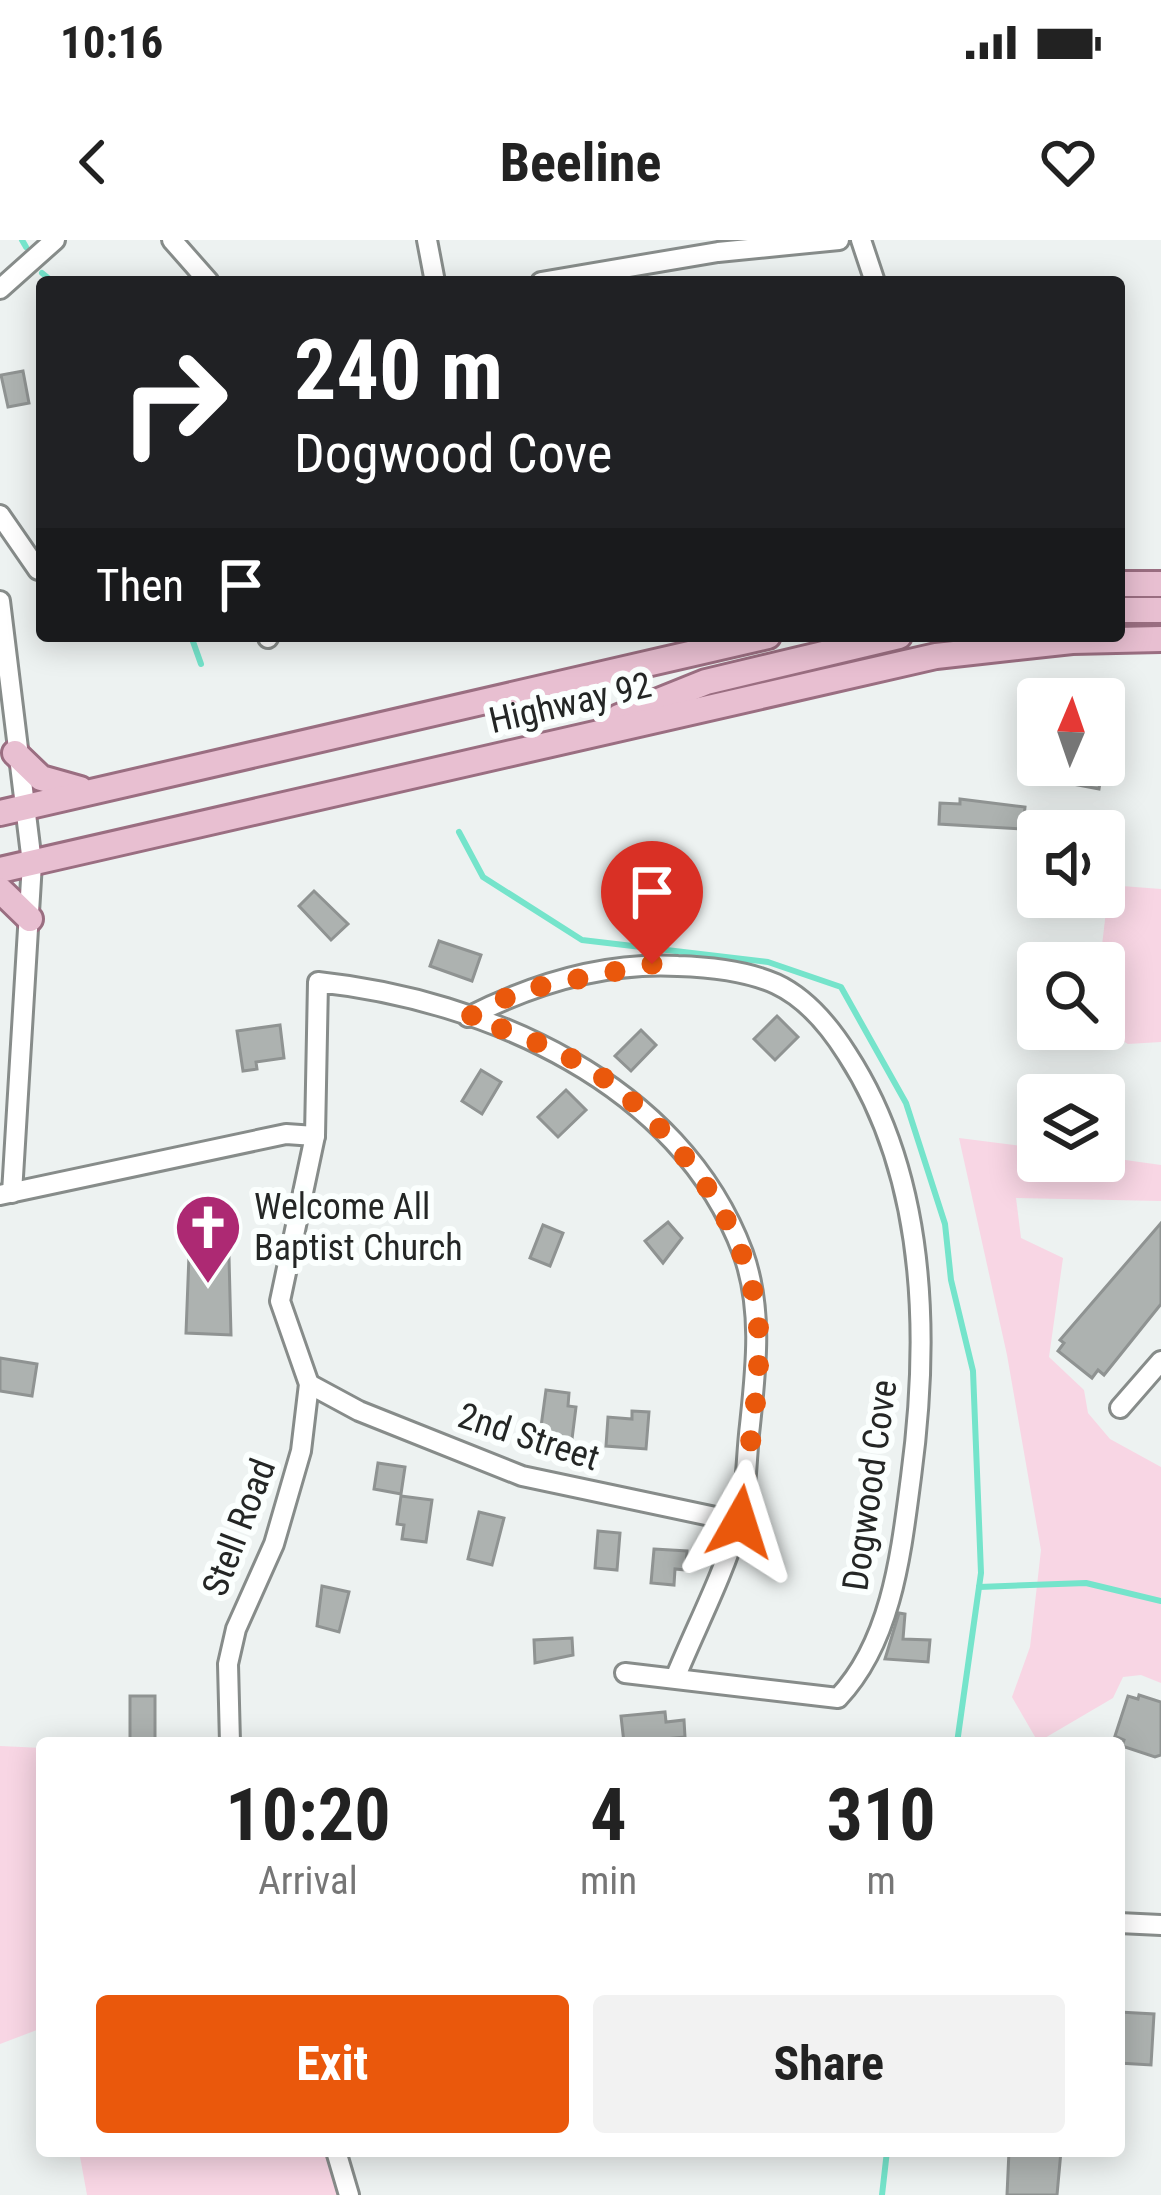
<!DOCTYPE html>
<style>
:root{--surface:#fff;--page:#f2f2f2;--text:#222;--muted:#767676;--accent:#ea580c}
body{margin:0;font-family:"Roboto Condensed",sans-serif;background:var(--page);color:var(--text);height:100vh;display:flex;flex-direction:column;font-size:45px;white-space:nowrap}
*{box-sizing:border-box;margin:0}
p{font-size:39px;color:var(--muted)}
.icon{flex:none;width:66px;height:66px;fill:none;stroke:currentColor;stroke-width:2;stroke-linecap:round;stroke-linejoin:round}
.map{position:relative;flex:1;overflow:hidden}
.side{position:absolute;left:36px;top:1497px;width:1089px;height:420px;display:flex;flex-direction:column;background:var(--surface);border-radius:12px;box-shadow:0 6px 30px #0003}
.side>*{flex:none}
.top-card{position:absolute;left:36px;top:36px;width:1089px;height:366px;border-radius:12px;box-shadow:0 6px 30px #0003;background:#202124;color:#fff;overflow:hidden}
.needle{width:78px;rotate:2deg}
.buttons{position:absolute;left:1017px;top:438px;display:grid;gap:24px}
.buttons a{display:grid;place-items:center;width:108px;height:108px;border-radius:12px;background:var(--surface);box-shadow:0 6px 30px #0003;font-size:60px}
.pin{position:absolute;display:grid;place-items:center;width:102px;height:102px;color:#fff;margin:-123px -51px;border-radius:50% 50% 50% 0;rotate:-45deg;box-shadow:0 0 12px #0007}
.pin .icon{rotate:45deg}
.me{position:absolute;width:132px;margin:-66px;rotate:6deg;stroke-linejoin:round;filter:drop-shadow(0 0 9px #0008)}
.turn{display:flex;align-items:center;gap:42px;height:252px;padding:0 60px;font-size:54px}
.turn .icon{width:156px;height:156px;stroke-width:2.5}
.turn b{display:block;font-size:84px;line-height:102px}
.then{display:flex;align-items:center;height:114px;padding:0 60px;background:#0003;gap:24px;font-size:45px}
.eta{display:flex;justify-content:space-evenly;align-items:center;height:204px;text-align:center}
.eta b{font-size:72px;font-weight:700;line-height:84px}
.action{display:flex;gap:24px;margin-top:auto;padding:24px 60px}
.action a{flex:1;height:138px;border-radius:12px;background:var(--accent);color:#fff;font-size:48px;font-weight:700;line-height:138px;text-align:center}
.action a+a{background:var(--page);color:var(--text)}
.status{display:flex;justify-content:space-between;align-items:center;height:84px;padding:0 60px;background:var(--surface);direction:ltr}
.status svg{height:33px;fill:currentColor}
header{display:flex;justify-content:space-between;align-items:center;height:156px;padding:0 60px;background:var(--surface);font-size:54px;font-weight:700}
.map>svg:first-child{display:block}
.green{fill:#f8d6e4}
.lines{fill:none;stroke-linecap:round;stroke-linejoin:round}
.stream{stroke:#75e4cb;stroke-width:6}
.building{fill:#adb2b0;stroke:#8f9392;stroke-width:3}
.minor-casing{stroke:#878c8a;stroke-width:24}
.major-casing{stroke:#9a6e81;stroke-width:30}
.minor{stroke:#fff;stroke-width:18}
.major{stroke:#e8bfd1;stroke-width:24}
.route{stroke:#ea580c;stroke-width:21;stroke-dasharray:0 37.8}
.labels{text-anchor:middle;stroke-width:12;stroke-linejoin:round;paint-order:stroke}
.street-label{font-size:36px;fill:#242625;stroke:#fbfffe}
.poi-label{font-size:36px;fill:#242625;stroke:#fbfffe;text-anchor:start}
</style>
<div class="status"><b>10:16</b><svg viewBox="0 0 49 12"><path d="M0 12V9h3v3zM5 12V6h3v6zM10 12V3h3v9zM15 12V0h3v12zM26 1h20v11H26zM47 4h2v5h-2z"/></svg></div>
<header><svg class="icon" aria-label="back" viewBox="0 0 24 24"><path d="M15 5l-7 7 7 7"/></svg>Beeline<svg class="icon" aria-label="heart" viewBox="0 0 24 24"><path d="M12 20l-8-8c-3-5 5-10 8-4 3-6 11-1 8 4z"/></svg></header>
<div class="map">
<svg width="1161" height="1955" viewBox="0 0 1161 1955">
<rect width="100%" height="100%" fill="#edf2f1"/>
<g class="green">
<polygon points="1109,645 1161,649 1161,802 1128,804 1102,789 1100,723"/>
<polygon points="959,898 1038,908 1038,921 1104,917 1161,925 1161,961 1016,958 1021,998 1063,1018 1049,1117 1084,1150 1088,1173 1110,1199 1161,1227 1161,1443 1141,1435 1123,1437 1113,1458 1038,1502 1012,1457 1030,1407 1041,1310 1007,1115"/>
<polygon points="0,1506 42,1508 42,1788 0,1804"/>
<polygon points="79,1911 343,1911 360,1955 87,1955"/>
</g>
<g class="lines">
<g class="stream">
<polyline points="22,0 26,7"/>
<polyline points="42,33 53,42"/>
<polyline points="191,396 201,424"/>
<polyline points="459,592 483,637 582,700 768,722 841,747 906,863 945,984 951,1040 973,1131 981,1333 957,1503"/>
<polyline points="979,1347 1086,1343 1161,1361"/>
<polyline points="882,1955 887,1911"/>
</g>
</g>
<g class="building">
<polygon points="23,131 29,163 8,167 1,135"/>
<polygon points="1060,525 1102,530 1099,549 1057,541"/>
<polygon points="960,559 1025,567 1023,589 939,584 940,563 960,564"/>
<polygon points="314,651 348,684 331,700 299,666"/>
<polygon points="439,701 481,715 472,741 430,726"/>
<polygon points="777,776 798,797 775,820 754,799"/>
<polygon points="280,785 284,818 256,822 257,829 243,831 237,791"/>
<polygon points="641,790 656,805 631,831 615,816"/>
<polygon points="481,830 501,842 482,874 462,861"/>
<polygon points="566,850 586,870 558,897 538,877"/>
<polygon points="668,982 682,998 663,1023 645,1001"/>
<polygon points="1161,983 1161,1064 1104,1135 1098,1130 1092,1138 1058,1111 1064,1103 1060,1100"/>
<polygon points="543,985 563,993 550,1026 530,1018"/>
<polygon points="189,1015 229,1017 231,1095 186,1093"/>
<polygon points="0,1118 37,1124 32,1156 0,1151"/>
<polygon points="546,1150 569,1153 568,1166 576,1167 572,1199 540,1194"/>
<polygon points="632,1171 649,1172 646,1209 606,1206 608,1177 632,1179"/>
<polygon points="378,1223 405,1227 401,1254 374,1249"/>
<polygon points="401,1256 432,1260 426,1302 402,1299 404,1285 397,1284"/>
<polygon points="479,1272 504,1278 492,1325 468,1319"/>
<polygon points="598,1291 620,1293 617,1330 595,1328"/>
<polygon points="654,1309 687,1311 686,1330 675,1329 674,1345 651,1343"/>
<polygon points="322,1346 349,1352 339,1392 317,1386"/>
<polygon points="899,1373 905,1374 903,1399 930,1400 928,1422 885,1419"/>
<polygon points="572,1398 573,1415 535,1423 534,1400"/>
<polygon points="1139,1455 1161,1462 1161,1515 1155,1517 1122,1506 1124,1500 1115,1496 1128,1456 1138,1459"/>
<rect x="130" y="1456" width="25" height="47"/>
<polygon points="665,1472 666,1482 684,1480 685,1497 624,1503 621,1476"/>
<polygon points="1119,1772 1154,1774 1151,1825 1119,1823"/>
<polygon points="1009,1911 1061,1911 1057,1955 1007,1955"/>
</g>
<g class="lines">
<defs>
<g id="minor">
<polyline points="172,0 209,42"/>
<polyline points="427,0 435,42"/>
<polyline points="861,0 875,42"/>
<polyline points="541,42 718,12 839,0"/>
<polyline points="0,49 55,0"/>
<polyline points="0,275 38,330"/>
<polyline points="0,361 32,623 12,953"/>
<polyline points="268,398 269,396"/>
<path d="M468 777C533 744 605 722 678 726 710 727 747 731 776 744 806 758 830 787 847 814 927 937 930 1096 911 1237 901 1313 892 1401 838 1458L625 1433"/>
<polyline points="0,955 286,894 315,896"/>
<polyline points="309,1144 359,1171 522,1236 739,1282"/>
<polyline points="1120,1168 1161,1121"/>
<path d="M230 1503 228 1424 236 1389 274 1304 301 1211 309 1144 280 1061 315 896 318 742C486 760 680 843 743 1013 763 1069 756 1128 750 1185 746 1217 747 1254 738 1284 723 1336 696 1387 676 1436"/>
<polyline points="1119,1683 1161,1685"/>
<polyline points="336,1911 349,1955"/>
</g>
<g id="major">
<polyline points="1119,344 1161,344"/>
<polyline points="1119,370 1161,370"/>
<polyline points="619,477 706,442 899,396"/>
<polyline points="15,513 41,538 80,549"/>
<polyline points="0,573 768,396"/>
<polyline points="0,630 936,416 1072,401 1161,399"/>
<polyline points="0,650 30,679"/>
</g>
</defs>
<use href="#minor" class="minor-casing"/>
<use href="#major" class="major-casing"/>
<use href="#minor" class="minor"/>
<use href="#major" class="major"/>
</g>
<g class="lines">
<path class="route" d="M652 724 519 751 469 777C519 795 576 814 618 849 690 909 757 1001 759 1099 760 1158 746 1223 740 1282"/>
</g>
<defs>
<symbol id="church-pin" viewBox="-11 -11 22 30"><path d="M0 17L-7.5 6A9.5 9.5 0 1 1 7.5 6Z" fill="#ad2973" stroke="#fbfffe"/><path d="M-1.2-6h2.4v3.5h3.3v2.4h-3.3V6h-2.4V-.1h-3.3v-2.4h3.3Z" fill="#fff"/></symbol>
</defs>
<g fill-rule="evenodd">
<use href="#church-pin" x="170" y="949" width="76" height="104"/>
</g>
<g class="labels">
<g class="street-label">
<text transform="translate(570 462) rotate(-13)" y="13">Highway 92</text>
<text transform="translate(529 1196) rotate(18)" y="13">2nd Street</text>
<text transform="translate(869 1245) rotate(-82)" y="13">Dogwood Cove</text>
<text transform="translate(238 1287) rotate(-69)" y="13">Stell Road</text>
</g>
<g class="poi-label">
<text x="254" y="979">Welcome All<tspan x="254" dy="41">Baptist Church</tspan></text>
</g>
</g>
</svg>
<div class="buttons">
<a><svg class="needle" viewBox="-14 -14 28 28"><path d="M0-13l5 13h-10z" fill="#e53935"/><path d="M0 13l5-13h-10z" fill="#767676"/></svg></a>
<a><svg class="icon" aria-label="sound" viewBox="0 0 24 24"><path d="M4 9h4l5-4v14l-5-4H4zM17 9q2 3 0 6"/></svg></a>
<a><svg class="icon" aria-label="search" viewBox="0 0 24 24"><circle cx="10" cy="10" r="6"/><path d="M15 15l6 6"/></svg></a>
<a><svg class="icon" aria-label="layers" viewBox="0 0 24 24"><path d="M12 4l9 5-9 5-9-5zM3 14l9 5 9-5"/></svg></a>
</div>
<div class="pin" style="left:652px;top:724px;background:#d93025"><svg class="icon" aria-label="arrive" viewBox="0 0 24 24"><path d="M6 21V4h12l-3 4 3 4H6"/></svg></div>
<svg class="me" style="left:740px;top:1282px" viewBox="-20 -20 40 40"><path d="M0-17L14 15 0 8-14 15z" fill="#ea580c" stroke="#fff" stroke-width="4"/></svg>
<div class="top-card">
<div class="turn"><svg class="icon" aria-label="right" viewBox="0 0 24 24"><path d="M7 20v-9h11M14 6l5 5-5 5"/></svg><div><b>240 m</b>Dogwood Cove</div></div>
<div class="then">Then<svg class="icon" aria-label="arrive" viewBox="0 0 24 24"><path d="M6 21V4h12l-3 4 3 4H6"/></svg></div>
</div>
<section class="side">
<div class="eta">
<div><b>10:20</b><p>Arrival</p></div>
<div><b>4</b><p>min</p></div>
<div><b>310</b><p>m</p></div>
</div>
<div class="action"><a>Exit</a><a>Share</a></div>
</section>
</div>
